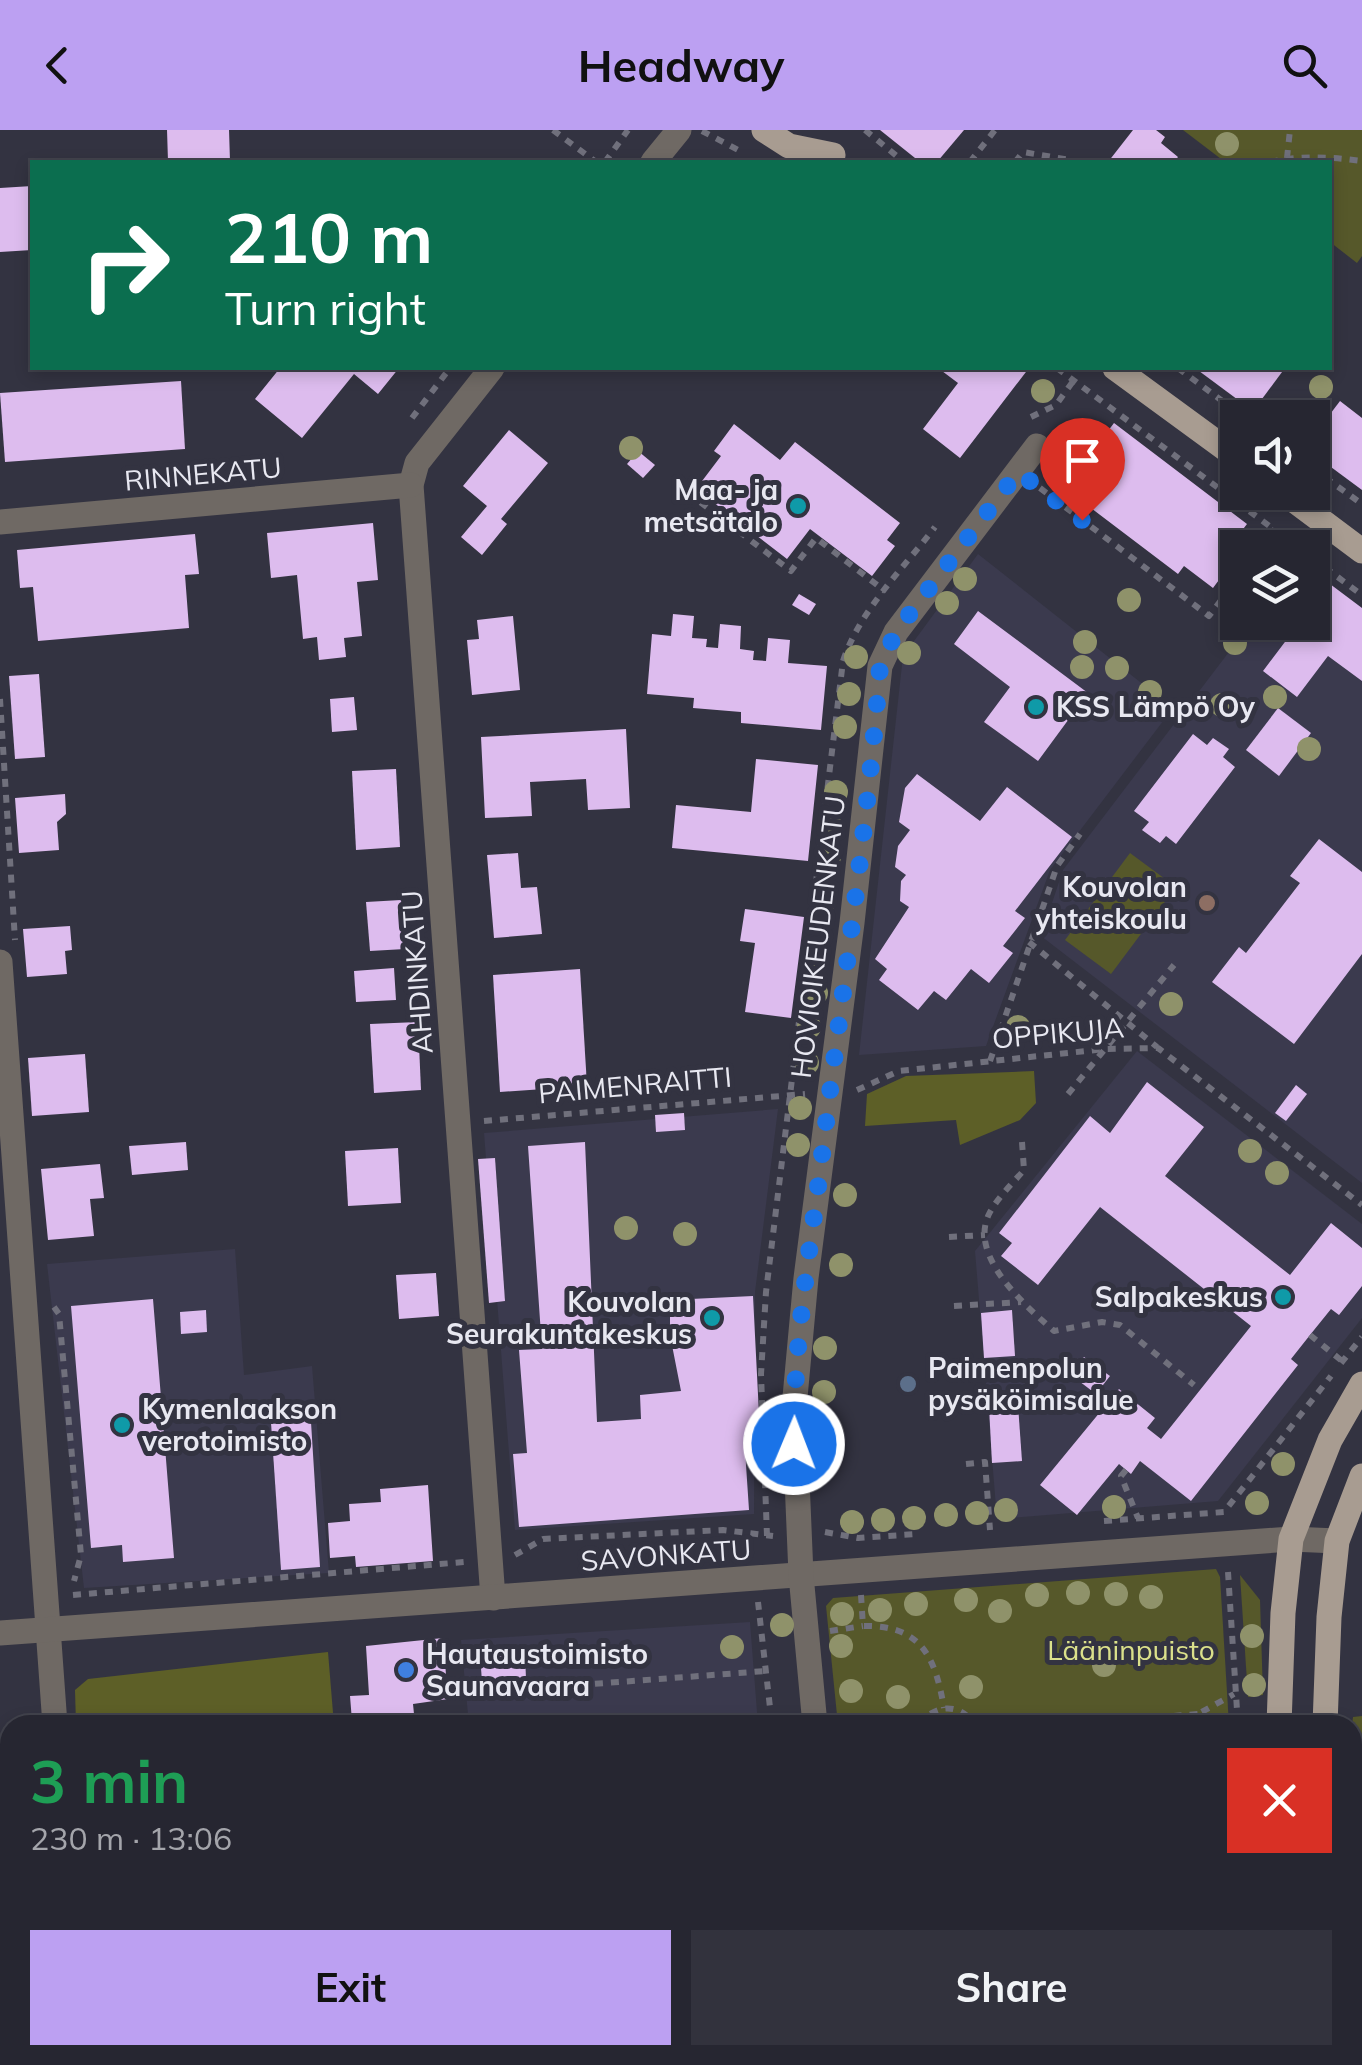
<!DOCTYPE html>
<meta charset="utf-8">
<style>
:root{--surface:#262631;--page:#32323d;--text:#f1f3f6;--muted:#a4a5ab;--line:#42434d;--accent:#bca0f2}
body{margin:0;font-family:Mulish,sans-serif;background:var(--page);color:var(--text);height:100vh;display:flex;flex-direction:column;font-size:38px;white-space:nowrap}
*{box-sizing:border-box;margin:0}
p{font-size:32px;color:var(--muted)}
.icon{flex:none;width:55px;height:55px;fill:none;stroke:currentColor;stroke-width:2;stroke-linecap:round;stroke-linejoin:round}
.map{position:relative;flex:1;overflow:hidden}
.panel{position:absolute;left:0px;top:1585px;width:1362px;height:350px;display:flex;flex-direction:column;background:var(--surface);border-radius:30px 30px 0 0;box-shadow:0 5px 15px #0003,0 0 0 2px var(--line)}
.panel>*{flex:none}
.hud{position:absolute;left:30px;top:30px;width:1302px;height:210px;border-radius:0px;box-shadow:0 5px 15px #0003,0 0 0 2px var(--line);background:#0b6e4f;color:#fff;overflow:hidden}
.buttons{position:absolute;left:1220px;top:270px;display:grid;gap:20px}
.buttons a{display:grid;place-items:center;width:110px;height:110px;border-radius:0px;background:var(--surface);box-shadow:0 5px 15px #0003,0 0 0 2px var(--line);font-size:50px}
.pin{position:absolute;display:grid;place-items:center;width:85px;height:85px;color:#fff;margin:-102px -42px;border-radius:50% 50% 50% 0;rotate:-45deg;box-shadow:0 0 10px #0007}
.pin .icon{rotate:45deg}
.me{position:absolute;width:110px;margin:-55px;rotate:1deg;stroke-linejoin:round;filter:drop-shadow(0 0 8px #0008)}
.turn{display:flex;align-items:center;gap:35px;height:210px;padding:0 30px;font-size:45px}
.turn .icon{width:130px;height:130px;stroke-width:2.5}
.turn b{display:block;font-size:70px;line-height:85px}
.round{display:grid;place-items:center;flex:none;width:105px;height:105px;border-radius:0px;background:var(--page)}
.headline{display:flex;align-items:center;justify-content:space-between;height:170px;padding:0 30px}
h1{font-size:60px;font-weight:700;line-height:75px;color:#1e9e55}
.cta{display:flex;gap:20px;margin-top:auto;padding:20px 30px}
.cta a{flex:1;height:115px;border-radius:0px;background:var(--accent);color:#111;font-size:40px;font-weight:700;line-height:115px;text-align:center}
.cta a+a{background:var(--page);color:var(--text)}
header{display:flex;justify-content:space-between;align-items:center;height:130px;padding:0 30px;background:var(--accent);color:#111;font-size:45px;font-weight:700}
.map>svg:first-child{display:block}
.built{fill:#3b3a4e}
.green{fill:#56582a}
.forest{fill:#5d5f27}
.building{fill:#ddbcee}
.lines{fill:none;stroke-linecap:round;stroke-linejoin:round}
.path{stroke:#70707c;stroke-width:6;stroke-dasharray:8 8;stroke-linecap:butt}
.minor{stroke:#6f6964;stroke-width:25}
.major{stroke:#a89c91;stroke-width:25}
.tree{fill:#8f926a}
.route{stroke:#1a73e8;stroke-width:18;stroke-dasharray:0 32.4}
.culture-dot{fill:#0f9aa8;stroke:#333341;stroke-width:4}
.education-dot{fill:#8d6e63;stroke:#333341;stroke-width:4}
.service-dot{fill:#5c6f8a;stroke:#333341;stroke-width:4}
.shop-dot{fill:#3f7fe0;stroke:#333341;stroke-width:4}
.labels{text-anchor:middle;stroke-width:10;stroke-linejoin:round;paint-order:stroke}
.street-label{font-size:28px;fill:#e8e8f1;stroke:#333341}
.poi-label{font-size:28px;font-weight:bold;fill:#e8e8f1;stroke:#333341;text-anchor:end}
.park-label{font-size:28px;fill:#dbe08b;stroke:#333341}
</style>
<header><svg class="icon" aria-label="back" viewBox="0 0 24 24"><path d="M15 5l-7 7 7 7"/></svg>Headway<svg class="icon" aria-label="search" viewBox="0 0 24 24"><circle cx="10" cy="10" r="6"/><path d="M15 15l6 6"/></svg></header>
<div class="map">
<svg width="1362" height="1935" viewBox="0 0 1362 1935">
<rect width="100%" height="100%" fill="#333341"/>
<g class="built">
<polygon points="978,424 1173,578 1050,740 986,916 859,925 903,526"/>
<polygon points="1313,441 1362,478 1362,1053 1041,806 1063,740 1251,493 1312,492"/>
<polygon points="1137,921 1362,1094 1362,1188 1218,1371 997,1389 975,1121"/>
<polygon points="778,979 755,1162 754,1384 515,1400 484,1003"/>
<polygon points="235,1119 244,1245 312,1236 329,1443 84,1458 47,1134"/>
<polygon points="750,1492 758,1595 469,1595 461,1510"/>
</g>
<g class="green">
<polygon points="1183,0 1362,0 1362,126 1357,133 1330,112 1330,32 1225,32"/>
<polygon points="1130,723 1176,757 1111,844 1065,810"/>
<polygon points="1216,1439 1220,1447 1229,1595 838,1595 826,1476 833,1468"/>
<polygon points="1240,1445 1260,1470 1263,1565 1248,1567"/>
<polygon points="1362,1586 1362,1888 1353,1720 1352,1595 1353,1587"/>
<polygon points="277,1925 786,1925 787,1935 278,1935"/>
<polygon points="1055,1925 1263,1925 1264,1935 1055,1935"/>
</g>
<g class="forest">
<polygon points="1034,941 1036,973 1020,990 960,1015 956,990 865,996 867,964 906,946"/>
<polygon points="328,1522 334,1595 76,1595 75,1560 88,1549"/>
<polygon points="10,1855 10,1925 53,1925 53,1935 0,1935 0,1856"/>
</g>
<g class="building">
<polygon points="167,0 229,0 230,32 168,32"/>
<polygon points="880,0 964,0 937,32 920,32"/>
<polygon points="1133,0 1156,0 1165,7 1161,13 1178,27 1174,32 1108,32"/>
<polygon points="32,56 32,120 0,122 0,58"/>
<polygon points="280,238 399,238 378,264 354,244 302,308 255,269"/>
<polygon points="938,238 1029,238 960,328 923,299 958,253"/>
<polygon points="1195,238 1285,238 1253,281"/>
<polygon points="181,251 185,319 5,332 0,263"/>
<polygon points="1340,271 1362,288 1362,360 1312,323 1312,308"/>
<polygon points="1114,293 1247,394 1227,420 1236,427 1213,458 1184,436 1178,444 1083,372 1088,365 1056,341 1081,308 1095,318"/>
<polygon points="734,294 780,330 795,312 900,393 887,410 895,416 872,446 810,399 787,429 696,359 721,326 714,321"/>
<polygon points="509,300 548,333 501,389 507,394 482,425 461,407 487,376 463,356"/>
<polygon points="638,321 655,335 643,348 627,334"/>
<polygon points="373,393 378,450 357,452 362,506 344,508 346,527 319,530 317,507 303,509 297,445 271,448 267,403"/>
<polygon points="195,404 199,444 185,445 189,498 38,511 33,457 20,458 17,420"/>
<polygon points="1330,454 1362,478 1362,551 1328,526 1297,567 1263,541 1300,492 1312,492 1312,476"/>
<polygon points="799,464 816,474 809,485 792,475"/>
<polygon points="978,481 1088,563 1038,631 984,592 1010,557 954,514"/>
<polygon points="673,484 694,486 692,508 707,509 706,517 718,518 720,494 741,496 740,519 754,521 753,530 766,531 768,508 790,510 788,533 827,536 821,600 741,593 741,582 693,578 694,568 647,564 652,504 671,506"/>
<polygon points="513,486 520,560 472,565 467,510 479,509 477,490"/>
<polygon points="39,544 45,627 15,629 9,546"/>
<polygon points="354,567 357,600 332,602 330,569"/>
<polygon points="1278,578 1311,603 1279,646 1246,620"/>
<polygon points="626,599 630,678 588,680 586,649 530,652 532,686 485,688 481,607"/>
<polygon points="1193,604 1207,615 1213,608 1229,619 1223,627 1235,637 1176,714 1166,706 1160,713 1142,700 1149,692 1134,681"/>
<polygon points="756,629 818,635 808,731 672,718 676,675 751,682"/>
<polygon points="396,639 400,717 356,720 352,641"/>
<polygon points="917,644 980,691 1007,657 1072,707 1015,781 1025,788 1003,816 1013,823 989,853 971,839 946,870 934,861 918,880 879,850 887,839 875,829 909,777 900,771 901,751 906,745 895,737 898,716 910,700 899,692 905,658"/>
<polygon points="65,664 66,684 57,692 59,720 19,723 15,668"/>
<polygon points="1319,709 1362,742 1362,824 1294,914 1212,852 1239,817 1246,823 1300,753 1290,746"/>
<polygon points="518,723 521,758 537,757 542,804 494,808 487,725"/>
<polygon points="401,770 405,819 370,821 366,772"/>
<polygon points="745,779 804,787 791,888 745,882 755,813 740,811"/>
<polygon points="70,796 72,820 65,821 67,844 27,847 23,799"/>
<polygon points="394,838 396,870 356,872 354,841"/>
<polygon points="580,839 587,956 500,962 493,845"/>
<polygon points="418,892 421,960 374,963 370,894"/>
<polygon points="85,924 89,982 32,986 28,928"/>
<polygon points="1147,952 1204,997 1165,1046 1290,1145 1331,1093 1362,1118 1362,1156 1339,1185 1331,1179 1310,1205 1291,1229 1298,1235 1191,1371 1140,1331 1131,1344 1119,1334 1077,1385 1040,1355 1119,1259 1155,1288 1147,1298 1161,1309 1251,1196 1100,1077 1038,1155 1001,1126 1012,1113 999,1103 1090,986 1110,1003"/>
<polygon points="1296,955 1307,964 1286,991 1275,983"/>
<polygon points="684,983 685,1000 656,1002 655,985"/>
<polygon points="186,1012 188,1040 132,1045 129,1016"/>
<polygon points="585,1012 597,1292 641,1289 640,1265 681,1261 670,1205 670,1170 753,1166 760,1304 744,1305 749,1380 519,1397 513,1324 527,1323 519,1220 542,1219 528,1016"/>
<polygon points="398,1018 401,1073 348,1076 345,1021"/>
<polygon points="495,1028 505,1171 489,1173 478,1029"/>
<polygon points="100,1034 104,1068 90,1069 94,1106 48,1110 41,1039"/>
<polygon points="436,1143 439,1186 399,1189 396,1145"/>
<polygon points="153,1169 174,1428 123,1432 122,1415 91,1418 71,1176"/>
<polygon points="206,1180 207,1202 181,1204 180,1182"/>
<polygon points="1012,1180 1015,1226 984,1228 981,1183"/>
<polygon points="1084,1227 1110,1246 1096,1264 1071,1245"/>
<polygon points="1018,1275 1022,1331 992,1333 989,1277"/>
<polygon points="310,1276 320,1437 281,1440 270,1278"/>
<polygon points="428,1355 433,1431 356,1437 355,1426 330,1428 328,1393 350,1391 349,1374 381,1372 380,1359"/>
<polygon points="443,1508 448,1569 413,1574 414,1584 352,1591 350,1566 369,1565 366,1516"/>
<polygon points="525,1521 526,1550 482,1552 480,1524"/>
<polygon points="10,1688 10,1720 0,1721 0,1689"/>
<polygon points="10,1752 10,1828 0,1829 0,1753"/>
<polygon points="117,1925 260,1925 262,1935 119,1935"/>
</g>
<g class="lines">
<g class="path">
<polyline points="553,0 596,32"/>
<polyline points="865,0 904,32"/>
<polyline points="702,1 744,23"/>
<polyline points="1287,28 1290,0"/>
<polyline points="605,32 628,0"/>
<polyline points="970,32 995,0"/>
<polyline points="1015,32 1023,22 1070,30"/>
<path d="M1270 32C1301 25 1331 27 1362 31"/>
<polyline points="1057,238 1299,418"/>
<polyline points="1178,238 1245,288"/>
<polyline points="1031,287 1056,275 1074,250"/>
<polyline points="412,288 450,238"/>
<polyline points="1312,338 1362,374"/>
<polyline points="675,353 791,441 816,408 885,461"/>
<polyline points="1040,358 1209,486 1238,448"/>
<polyline points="1261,418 1275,399"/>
<polyline points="1312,428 1362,465"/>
<polyline points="0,569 15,810"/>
<polyline points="1029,812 1157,917"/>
<polyline points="990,931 1057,736 1080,704"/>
<polyline points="857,960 899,941 1105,919 1158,918 1362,1075"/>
<polyline points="1068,964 1174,835"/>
<polyline points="484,991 805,964"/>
<path d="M1022 1012 1024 1040C1013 1053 997 1068 989 1084 968 1127 1026 1176 1054 1201L1102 1192 1120 1195 1194 1255"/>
<polyline points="949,1107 985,1105"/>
<polyline points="954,1176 1021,1172"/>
<polyline points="54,1177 59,1184 81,1425 74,1451"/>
<polyline points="1310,1205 1342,1231"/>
<polyline points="1341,1233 1362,1207"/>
<polyline points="966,1334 985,1332 990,1400"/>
<polyline points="1126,1340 1121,1346 1138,1388"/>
<polyline points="1104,1391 1224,1382 1331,1246"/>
<polyline points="825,1402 858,1408 917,1404"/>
<path d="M767 1406 761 1244 766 1162 843 531C860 480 903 439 935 397"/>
<polyline points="515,1425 543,1409 723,1400 773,1406"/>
<polyline points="1228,1442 1238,1595"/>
<polyline points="73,1465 464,1432"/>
<path d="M861 1465 863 1496C921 1495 935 1526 944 1578"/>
<polyline points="758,1472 772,1595"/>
<polyline points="830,1501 863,1496"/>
<polyline points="579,1555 766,1541"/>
<path d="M919 1595C934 1574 960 1572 975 1595"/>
<polyline points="1062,1595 1198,1584"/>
<polyline points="1194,1595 1198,1584 1234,1564"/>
<polyline points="801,1925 802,1935"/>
<polyline points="831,1925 841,1935"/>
<polyline points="1160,1925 1161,1935"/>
<polyline points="1271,1925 1272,1935"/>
<polyline points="567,1935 584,1925"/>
<polyline points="1124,1935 1132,1925"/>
</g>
<g class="minor">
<polyline points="653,32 679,0"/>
<polyline points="492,238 417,333 411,355 493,1468"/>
<polyline points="0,392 411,355"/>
<polyline points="0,832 55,1595"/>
<polyline points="0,1503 1291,1409 1337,1411"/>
<polyline points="815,1595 801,1445 794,1278 806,1148 852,793 880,536 896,502 1037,316"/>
<polyline points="79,1925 80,1935"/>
<polyline points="894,1925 895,1935"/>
</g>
<g class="major">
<polyline points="764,0 789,16 833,25"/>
<polyline points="1115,238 1238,328"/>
<polyline points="1283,362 1362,421"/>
<polyline points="1279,1595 1283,1483 1291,1409 1330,1310 1362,1254"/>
<polyline points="1325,1595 1329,1487 1337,1411 1362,1346"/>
<polyline points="1329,1925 1329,1935"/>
</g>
</g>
<g class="tree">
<circle cx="1227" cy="14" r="12"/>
<circle cx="1321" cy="257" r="12"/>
<circle cx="1043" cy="261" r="12"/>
<circle cx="631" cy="318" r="12"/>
<circle cx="965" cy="449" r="12"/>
<circle cx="1129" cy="470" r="12"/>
<circle cx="947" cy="473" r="12"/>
<circle cx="1085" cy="512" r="12"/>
<circle cx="1235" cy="513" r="12"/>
<circle cx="909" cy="523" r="12"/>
<circle cx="856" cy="527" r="12"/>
<circle cx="1082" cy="537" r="12"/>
<circle cx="1117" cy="538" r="12"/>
<circle cx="1150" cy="562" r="12"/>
<circle cx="849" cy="564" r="12"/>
<circle cx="1275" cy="567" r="12"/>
<circle cx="1222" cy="575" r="12"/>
<circle cx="845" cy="597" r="12"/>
<circle cx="1309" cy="619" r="12"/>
<circle cx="836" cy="662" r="12"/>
<circle cx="832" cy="698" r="12"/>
<circle cx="829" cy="727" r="12"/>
<circle cx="825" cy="770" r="12"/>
<circle cx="818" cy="826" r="12"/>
<circle cx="816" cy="863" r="12"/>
<circle cx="1171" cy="874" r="12"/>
<circle cx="809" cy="897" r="12"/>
<circle cx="1018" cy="897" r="12"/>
<circle cx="807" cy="933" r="12"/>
<circle cx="800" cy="978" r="12"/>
<circle cx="798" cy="1015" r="12"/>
<circle cx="1250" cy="1021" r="12"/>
<circle cx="1277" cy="1043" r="12"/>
<circle cx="845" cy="1065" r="12"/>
<circle cx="626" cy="1098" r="12"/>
<circle cx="685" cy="1104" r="12"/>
<circle cx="841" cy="1135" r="12"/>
<circle cx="825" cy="1218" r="12"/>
<circle cx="824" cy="1262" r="12"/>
<circle cx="827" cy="1309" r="12"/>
<circle cx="1283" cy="1334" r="12"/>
<circle cx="1257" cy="1373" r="12"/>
<circle cx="1114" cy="1377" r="12"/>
<circle cx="1006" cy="1380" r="12"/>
<circle cx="977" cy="1383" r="12"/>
<circle cx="946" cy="1385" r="12"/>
<circle cx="914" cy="1388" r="12"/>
<circle cx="883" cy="1390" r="12"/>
<circle cx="852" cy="1392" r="12"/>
<circle cx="1078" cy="1463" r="12"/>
<circle cx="1116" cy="1464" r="12"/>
<circle cx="1037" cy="1465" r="12"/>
<circle cx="1151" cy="1467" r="12"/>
<circle cx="966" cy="1470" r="12"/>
<circle cx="916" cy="1474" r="12"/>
<circle cx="880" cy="1480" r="12"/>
<circle cx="1000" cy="1481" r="12"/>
<circle cx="842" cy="1484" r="12"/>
<circle cx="782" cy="1495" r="12"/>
<circle cx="1252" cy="1506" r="12"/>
<circle cx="841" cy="1516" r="12"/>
<circle cx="732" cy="1517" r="12"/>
<circle cx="1104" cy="1535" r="12"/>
<circle cx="1254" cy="1555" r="12"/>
<circle cx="971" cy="1557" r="12"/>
<circle cx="851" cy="1561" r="12"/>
<circle cx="898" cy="1567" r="12"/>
</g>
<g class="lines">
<path class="route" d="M794 1314C793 1223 808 1132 820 1042 840 874 867 706 880 536L896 502 1018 342 1082 390"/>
</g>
<g class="culture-dot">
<circle cx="798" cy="376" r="10"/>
<circle cx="1036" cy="577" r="10"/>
<circle cx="1283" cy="1167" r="10"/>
<circle cx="712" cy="1188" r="10"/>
<circle cx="122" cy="1295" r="10"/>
</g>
<circle class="education-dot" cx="1207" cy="773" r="10"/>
<circle class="service-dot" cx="908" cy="1254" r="10"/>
<circle class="shop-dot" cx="406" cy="1540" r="10"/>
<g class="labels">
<g class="street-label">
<text transform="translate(203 344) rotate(-5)" y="10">RINNEKATU</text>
<text transform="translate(818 807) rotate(-83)" y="10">HOVIOIKEUDENKATU</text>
<text transform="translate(417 842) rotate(-94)" y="10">AHDINKATU</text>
<text transform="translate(1058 903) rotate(-5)" y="10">OPPIKUJA</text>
<text transform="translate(635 955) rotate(-5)" y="10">PAIMENRAITTI</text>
<text transform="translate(666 1425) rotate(-4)" y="10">SAVONKATU</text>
</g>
<g class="poi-label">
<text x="778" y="370">Maa- ja<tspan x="778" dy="32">metsätalo</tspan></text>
<text x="1056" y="587" text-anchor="start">KSS Lämpö Oy</text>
<text x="1187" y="767">Kouvolan<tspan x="1187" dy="32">yhteiskoulu</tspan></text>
<text x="1263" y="1177">Salpakeskus</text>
<text x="692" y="1182">Kouvolan<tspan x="692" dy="32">Seurakuntakeskus</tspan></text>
<text x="928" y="1248" text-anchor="start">Paimenpolun<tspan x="928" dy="32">pysäköimisalue</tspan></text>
<text x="142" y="1289" text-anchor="start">Kymenlaakson<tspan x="142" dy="32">verotoimisto</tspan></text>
<text x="426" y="1534" text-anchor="start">Hautaustoimisto<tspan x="426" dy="32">Saunavaara</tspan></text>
</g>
<g class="park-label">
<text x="1131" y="1530">Lääninpuisto</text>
</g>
</g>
</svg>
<div class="buttons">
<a><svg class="icon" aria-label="sound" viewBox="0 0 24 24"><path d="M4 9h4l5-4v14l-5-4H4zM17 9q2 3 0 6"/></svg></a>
<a><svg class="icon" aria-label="layers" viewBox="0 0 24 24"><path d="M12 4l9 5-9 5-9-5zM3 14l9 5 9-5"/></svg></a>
</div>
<div class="pin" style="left:1082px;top:390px;background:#d93025"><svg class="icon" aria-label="arrive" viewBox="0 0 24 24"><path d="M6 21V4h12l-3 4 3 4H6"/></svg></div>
<svg class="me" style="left:794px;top:1314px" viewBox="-20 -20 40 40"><circle r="17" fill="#1a73e8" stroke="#fff" stroke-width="3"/><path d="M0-11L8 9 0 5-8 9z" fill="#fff"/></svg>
<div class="hud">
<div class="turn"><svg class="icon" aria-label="right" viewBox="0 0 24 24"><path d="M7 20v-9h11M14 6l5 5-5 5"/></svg><div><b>210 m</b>Turn right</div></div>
</div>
<section class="panel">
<div class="headline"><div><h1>3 min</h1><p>230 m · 13:06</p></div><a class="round" style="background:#d93025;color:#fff"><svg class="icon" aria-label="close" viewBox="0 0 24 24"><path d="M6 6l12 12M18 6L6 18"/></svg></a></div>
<div class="cta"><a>Exit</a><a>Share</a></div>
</section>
</div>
